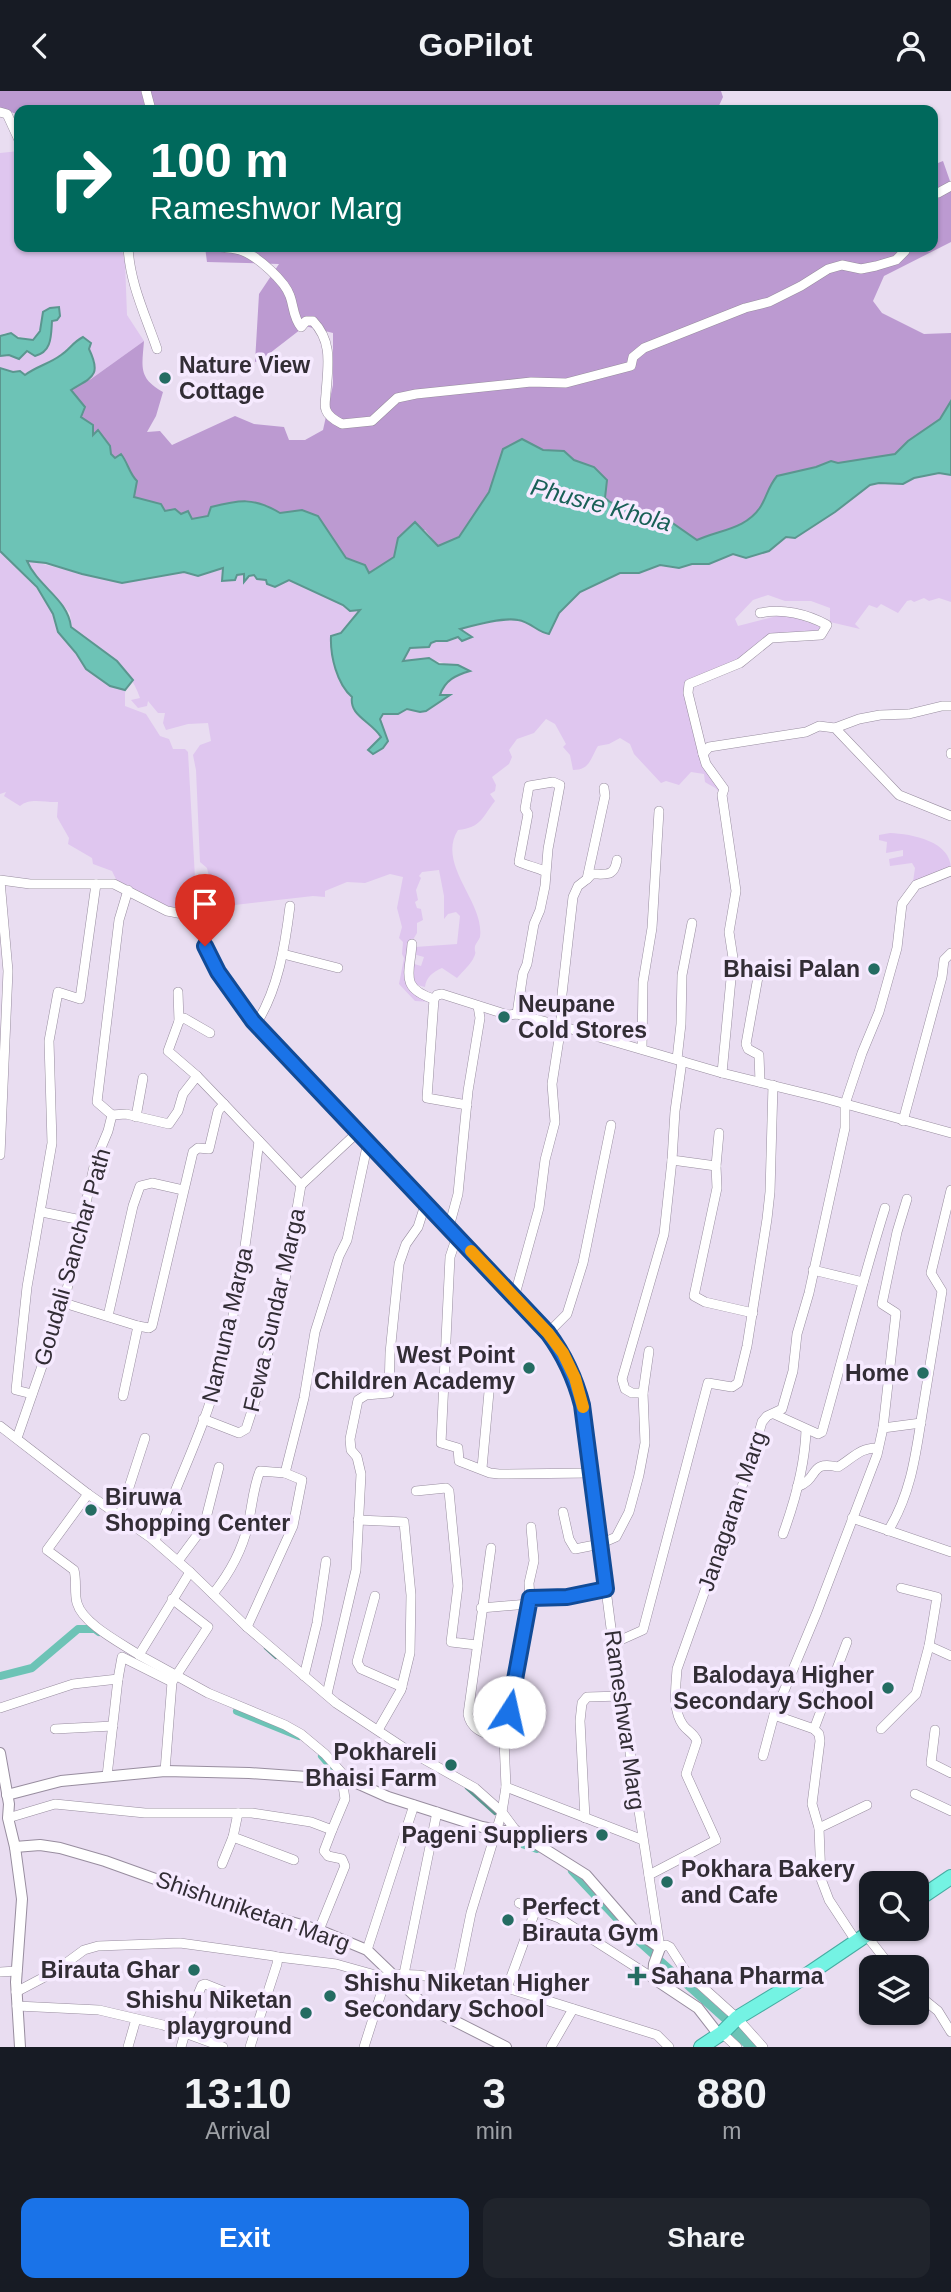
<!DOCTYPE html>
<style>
:root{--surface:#171b24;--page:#20242c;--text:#f1f3f6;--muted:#9ea1a6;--accent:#1a73e8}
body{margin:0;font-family:Arial,sans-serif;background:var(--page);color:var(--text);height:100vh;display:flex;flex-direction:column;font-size:26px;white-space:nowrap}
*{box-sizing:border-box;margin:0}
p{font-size:23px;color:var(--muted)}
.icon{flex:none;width:38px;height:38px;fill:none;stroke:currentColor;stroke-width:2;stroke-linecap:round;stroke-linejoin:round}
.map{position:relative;height:1956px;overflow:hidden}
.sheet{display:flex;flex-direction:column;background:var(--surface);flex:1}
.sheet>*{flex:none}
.top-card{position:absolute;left:14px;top:14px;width:924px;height:147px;border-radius:14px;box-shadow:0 2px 5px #0004;background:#00695c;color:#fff;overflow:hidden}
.tools{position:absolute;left:859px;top:1780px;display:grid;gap:14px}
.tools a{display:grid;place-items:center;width:70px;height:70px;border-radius:14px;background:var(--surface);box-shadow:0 2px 5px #0004;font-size:35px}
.pin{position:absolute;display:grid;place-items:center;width:60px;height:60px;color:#fff;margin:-72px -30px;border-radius:50% 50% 50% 0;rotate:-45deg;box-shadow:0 0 7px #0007}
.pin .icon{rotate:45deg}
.me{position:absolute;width:77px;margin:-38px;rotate:10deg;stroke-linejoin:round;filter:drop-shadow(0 0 5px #0008)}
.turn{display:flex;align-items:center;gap:24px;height:147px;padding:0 21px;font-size:32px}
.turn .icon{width:91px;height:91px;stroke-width:2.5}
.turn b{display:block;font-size:49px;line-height:60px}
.eta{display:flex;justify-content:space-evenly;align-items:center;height:119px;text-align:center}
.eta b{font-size:42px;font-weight:700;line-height:49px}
.action{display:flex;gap:14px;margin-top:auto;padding:14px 21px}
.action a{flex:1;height:80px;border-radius:14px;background:var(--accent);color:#fff;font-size:28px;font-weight:700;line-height:80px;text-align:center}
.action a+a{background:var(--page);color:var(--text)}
header{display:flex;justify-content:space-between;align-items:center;height:91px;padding:0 21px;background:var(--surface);font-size:32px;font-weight:700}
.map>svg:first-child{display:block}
.green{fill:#dfc6ef}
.forest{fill:#bc9ad1}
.water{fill:#6dc3b6;stroke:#5b968f;stroke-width:2}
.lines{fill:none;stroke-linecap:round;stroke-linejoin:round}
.stream{stroke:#5b968f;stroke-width:2.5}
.canal{stroke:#6dc3b6;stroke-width:8}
.river{stroke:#6dc3b6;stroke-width:14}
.minor-casing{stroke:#988d9f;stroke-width:10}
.tertiary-casing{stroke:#988d9f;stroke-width:12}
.trunk-casing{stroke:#46aca2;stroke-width:16}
.minor{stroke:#fff;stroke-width:9}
.tertiary{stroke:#fff;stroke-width:10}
.trunk{stroke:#74f3e3;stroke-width:14}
.route-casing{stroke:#114b97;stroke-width:18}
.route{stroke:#1a73e8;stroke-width:12}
.slow{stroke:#f59e0b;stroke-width:12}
.poi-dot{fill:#246c62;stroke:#f6eaff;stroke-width:2.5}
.labels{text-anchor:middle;stroke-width:7;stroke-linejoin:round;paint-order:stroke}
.poi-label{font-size:23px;font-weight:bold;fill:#322d35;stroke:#f6eaff;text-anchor:end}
.street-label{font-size:23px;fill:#322d35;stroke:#f6eaff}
.water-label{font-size:24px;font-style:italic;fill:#196057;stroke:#f6eaff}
</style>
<header><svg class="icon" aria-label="back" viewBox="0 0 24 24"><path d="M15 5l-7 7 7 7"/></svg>GoPilot<svg class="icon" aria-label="person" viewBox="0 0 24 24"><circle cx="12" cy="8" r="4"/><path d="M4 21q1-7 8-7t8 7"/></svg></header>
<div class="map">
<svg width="951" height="1956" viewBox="0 0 951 1956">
<rect width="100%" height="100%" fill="#e9ddf1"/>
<g class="green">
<path d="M19 60V156H121L125 171 127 224 144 250 91 288C98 276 95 270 89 258L71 253C59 270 40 272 25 284L0 277V265L9 264 19 268 27 260 50 254 52 230 58 216 33 249 5 242 0 245V62Z"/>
<path d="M939 382 951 384V511L939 507 929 510 924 507 914 511 911 509 907 510 898 522 881 513 877 517 869 514 855 533 860 538 830 531V517L811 510H785L768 504 753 509 735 528 738 535 785 523 821 536 815 542 771 546 735 573 698 588 686 590 691 631 699 662 720 698V718L717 708 720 704C717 695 710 695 705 691L704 683 691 681 679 694 666 690 661 692 634 663 630 653 620 647 609 653 598 655C590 668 590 679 573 679L570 664 563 656 566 653 555 633 546 628 534 642 517 648 509 659 512 666 509 673 492 686 496 694 495 700 490 703 495 710C483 725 481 737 458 739 436 774 485 811 480 846 479 849 476 852 475 855 474 862 477 860 474 866 471 873 463 880 457 887L442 877C433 881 426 886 425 896L413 893 410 888 411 872 421 875 424 866 413 863 415 856 457 853 460 825 456 821 448 823 444 828V805L439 779 422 781 419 785 421 787 416 799 418 809 415 811 417 817 421 818 423 829 417 832V842L411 852 406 888 417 905 432 911 415 910 399 893 404 867 402 863 403 851 399 847 402 836 397 817 403 786 390 783 365 792 347 791 325 800V806L313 805 201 818 199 809 211 805 213 802 207 777 200 771 196 679 193 664 200 654 211 650 208 632 188 633 166 639 163 632 165 622H158L148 610 147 615 138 617 131 609 140 607C129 573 98 557 71 536L70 522 35 483 26 469 122 492 184 481 198 485 223 477V490L235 489 236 484 245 483 244 490 254 484 257 488 266 489 267 493 274 496 289 489 343 514 350 520 361 519 341 542 331 545C330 565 336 593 352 606 349 624 371 631 381 647L368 659 373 663 383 657 388 650 379 628 383 623C400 623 405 616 420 621L430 618 449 605 440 604C446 590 455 585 469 580 463 577 431 568 426 568 418 569 411 570 403 570L409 557 429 556 431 552 436 550H447L458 546 462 550 472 546 459 538C474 534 505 525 519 529 531 532 537 541 549 542L559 522 580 501 621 482H639L660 474 679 477 692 473H709L733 463 746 467 769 459 786 446 795 447 835 421 870 394 879 392 903 393 914 387Z"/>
<path d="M0 460 37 495 53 523 58 541 76 562 86 578 110 595 125 599V615L146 623 160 645 169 648 173 658H185L188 661 195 787 188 792 193 811 167 818 118 792 112 780 93 773 92 767 68 753 69 747 57 726 58 711C46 712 30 706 20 715L4 705 6 701 0 703Z"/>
<path d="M890 742C912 743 951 750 951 778L913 791 915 777 912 772 890 775 889 768 903 765V759L886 762 887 751 879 749V744Z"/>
</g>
<g class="forest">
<polygon points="0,0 721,0 723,6 717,19 19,19 19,24 0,17"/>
<path d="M943 70 951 93V151L884 185 873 210 882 222 924 243 951 242V310L940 328 908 350 895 363 838 372 831 370 816 376 777 385C768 396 767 405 761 415 747 438 719 439 697 449L671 431 658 430 610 411 605 407 594 376 574 369 564 360 543 359 522 348 503 358 489 401 459 446 438 455 425 439 398 447 394 466 369 482 365 474 346 467 318 425 302 419 280 422 266 414 192 428 181 423 165 420 161 413 133 406 130 384 110 363 98 340 93 344 91 333 81 326 84 316 71 298 91 288 144 250C142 276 138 287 163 301L156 325 147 341 160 340 172 354 235 325 254 333 284 336 289 349H305L323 339 333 294V242L305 235 261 269 255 271 259 203 279 173 207 171 205 156H933V74Z"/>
</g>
<g class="water">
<path d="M59 216 60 225 57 229 52 230C51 245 52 261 35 265L27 260 19 268 9 264 0 265V245L11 242 18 247 33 249 40 240 43 221 50 217Z"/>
<path d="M83 246 91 252 89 258C102 285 92 286 71 299L85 316 81 326 93 334V344L98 339 110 355 111 363 115 367 121 363C128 372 129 382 137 390L134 406 161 413 165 420 175 418 181 423 188 420 192 428 208 425 211 416C239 409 254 406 280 422L302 419 318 425 346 467 365 474 369 482 394 466 398 447 415 431 438 455 459 446 489 401 503 358 522 348 543 359 564 360 574 369 594 376 607 389 605 407 610 411 658 430 671 431 697 449C719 439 747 438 761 415 767 405 768 396 777 385L816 376 831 370 838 372 895 363 908 350 940 328 951 310V384L939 382 914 387 903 393 879 392 870 394 835 421 795 447 786 446 769 460 746 467 733 463 709 473H692L679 477 660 474 639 482H620L580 501 559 522 549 543C537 541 531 531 518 529 503 526 475 534 460 538L472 546 462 550 458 546 447 550H436L431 552 429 556 410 557 403 570 429 567 439 573 458 574 470 580C456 584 445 589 440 604H450L426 620 420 621 407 618 398 623H383L380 628 388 650 383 657 373 663 368 659 381 646C371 630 349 625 352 606 337 593 330 565 331 545L341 542 360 519 350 520 343 514 289 489 275 496 267 493 266 489 257 488 254 484 249 485 244 491V483L237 484 235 489 222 490 223 477 198 485 184 481 122 492 82 483 46 472 27 470C38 496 68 508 71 536L117 570 133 589 125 599 110 595 86 578 76 562 58 541 53 523 37 496 0 460V277L13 281 20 280 25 284C37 275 49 273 61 264 69 259 73 251 83 246Z"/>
</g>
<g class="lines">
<g class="stream">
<polyline points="265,1557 276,1567"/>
<polyline points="466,1697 495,1723"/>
<polyline points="512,1743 519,1751"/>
</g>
<g class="canal">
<polyline points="0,1585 32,1577 78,1538 95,1538 99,1541"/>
<polyline points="237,1620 299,1645"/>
<polyline points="322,1665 338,1684"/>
<polyline points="501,1746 537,1758"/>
<polyline points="572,1780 636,1848 725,1928"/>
</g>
<polyline class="river" points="734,1937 754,1956"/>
<defs>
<g id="minor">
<polyline points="146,0 151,19"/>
<polyline points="0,21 7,23 19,49"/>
<polyline points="933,102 938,102 951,95"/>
<path d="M128 156C130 193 145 223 157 258"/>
<path d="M221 156C228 157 236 157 243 160 258 166 285 190 290 205 294 216 293 226 301 236L306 230H313C333 251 328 274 326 302 326 307 324 314 326 319 328 325 336 330 342 333L372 330 397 307 416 303 531 291 566 292 631 275 633 266 644 257 745 217 769 211 801 195 828 178 842 174 861 178 876 175 896 169 905 160 904 156"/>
<polyline points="835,637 859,628 880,624 909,623 942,615 951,615"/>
<path d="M703 663 688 602 689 593 740 572 771 547 821 544 827 534C807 523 782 517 760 522"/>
<polyline points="951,663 951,662"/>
<path d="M587 788 592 783C607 783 614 786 617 769"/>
<path d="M0 789 30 793H114L167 820 183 823 193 821 199 831 205 855 218 881 253 930 548 1242C565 1265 575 1287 582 1314L611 1537 660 1857 666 1854 670 1856 686 1881 737 1927 763 1956"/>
<polyline points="128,799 119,829 97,1011 112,1024 126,1023 169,1033 178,1020 183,1003 197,985 224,1013"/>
<path d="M412 853C410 882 399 897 434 908"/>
<polyline points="283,863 338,877"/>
<polyline points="758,886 746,953 748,958 759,964 760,991"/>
<polyline points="178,901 179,930 168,960 197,985"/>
<path d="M517 923 523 882 527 873 534 833 540 819 545 795 548 758 560 694 553 691 529 695 525 718 528 723 519 771C528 775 536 776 546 781"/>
<polyline points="179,930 184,927 210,942"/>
<path d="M256 933C278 899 285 855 290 815"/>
<polyline points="642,958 643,891 652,837 659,720"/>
<polyline points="677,968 681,933 682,884 692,832"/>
<polyline points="682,970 675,1020 672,1069 716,1075 719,1042"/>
<polyline points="722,982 733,867 729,841 736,800 722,704 724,698 706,673 703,663 709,656 806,641 819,635 835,637 899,704 951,725"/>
<polyline points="467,1014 427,1007 434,908 437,904 442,903 508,924 517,923 561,935 562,903 573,806 578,795 587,788 605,705 604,697"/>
<polyline points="136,1026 143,987"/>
<polyline points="903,1030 942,886 944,869 951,862"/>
<polyline points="0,1064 8,880 0,790"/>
<polyline points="716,1075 717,1097 694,1205 705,1211 753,1222"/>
<polyline points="42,1121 81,1129"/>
<polyline points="449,1136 458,1103 468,1000 480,927 478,915"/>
<polyline points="457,1145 450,1166 441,1352 458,1357 459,1370 490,1382 499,1383 590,1382"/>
<polyline points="813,1179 863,1191"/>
<polyline points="514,1207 539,1117 545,1069 555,1031 552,993 561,935 722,982 824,1007 951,1042"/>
<polyline points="64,1212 138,1235 149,1237 152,1235 193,1061 198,1057 209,1058 218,1020 224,1013 301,1094 358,1041"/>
<polyline points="108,1225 133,1115 140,1095 152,1092 183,1099"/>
<polyline points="548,1242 567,1223 583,1172 611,1034"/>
<polyline points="643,1302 632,1302 625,1298 622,1288 664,1143 672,1069"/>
<polyline points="32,1303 16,1299 27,1196 52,1052 49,950 58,901 80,908 96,793"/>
<polyline points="123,1305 138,1235"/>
<path d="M774 1323 818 1343 822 1341C843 1266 862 1191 885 1117"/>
<polyline points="203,1328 239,1342 246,1338 261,1292 285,1189 301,1094"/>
<polyline points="0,1335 88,1403 151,1447 190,1481 247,1536 336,1612 404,1657 475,1697 502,1721 471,1822 457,1891"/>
<polyline points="883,1337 896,1222 882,1213 897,1141 907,1108"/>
<polyline points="17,1347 64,1212 95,1071 108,1040 112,1024"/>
<polyline points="482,1377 489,1301"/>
<path d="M797 1396C820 1388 808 1369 838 1376 852 1368 860 1356 878 1357"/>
<polyline points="416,1400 446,1397 449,1400 458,1495 451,1551 477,1554"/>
<path d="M88 1403 47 1459 74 1479C77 1490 74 1501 77 1512 83 1533 121 1552 139 1564"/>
<polyline points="563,1421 569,1448 575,1458 600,1453 616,1446 629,1421 639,1384 645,1352 643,1302 649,1260"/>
<polyline points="120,1424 145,1347"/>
<polyline points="852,1427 951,1461"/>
<polyline points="358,1429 404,1431 411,1504 410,1562 401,1599 378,1639"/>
<path d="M888 1440C912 1401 916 1361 923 1317 929 1278 936 1239 942 1200L931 1182 951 1099"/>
<path d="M783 1443C795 1410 805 1374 806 1339"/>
<path d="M155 1450C177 1392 205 1336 221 1276 241 1202 249 1126 259 1050"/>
<path d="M491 1457 468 1623C471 1641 488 1643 504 1649L506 1696 643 1749"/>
<polyline points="178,1470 204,1435 219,1376"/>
<polyline points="901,1497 937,1506 929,1555 951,1565"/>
<path d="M213 1503C229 1483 242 1460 248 1434 252 1416 253 1397 260 1380L285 1382 304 1307 315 1241 339 1165 347 1149 368 1051"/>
<polyline points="375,1505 357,1571 361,1578 402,1596"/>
<polyline points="530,1507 529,1492 534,1470 531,1436"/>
<polyline points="481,1517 528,1513"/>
<polyline points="247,1536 293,1435 302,1389 285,1382"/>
<polyline points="847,1551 814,1638 819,1643 820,1650 812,1713 819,1737 821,1788 829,1809 856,1850"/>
<polyline points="614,1552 643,1539 708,1292 732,1296 738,1292 747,1255 767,1128 770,1101 773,994"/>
<polyline points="304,1585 317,1532 326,1470"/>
<polyline points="327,1603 356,1479 361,1383 357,1366 351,1359 350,1348 358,1309 366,1304 389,1302 390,1262 399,1173 406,1153 418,1136 426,1111"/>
<polyline points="0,1617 73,1593 118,1588 122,1566 172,1591"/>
<polyline points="774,1624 814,1638"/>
<polyline points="55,1638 113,1635"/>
<polyline points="881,1638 916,1603 929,1555"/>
<polyline points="935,1639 931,1672 951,1682"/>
<polyline points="504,1649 530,1507 567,1506 606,1498"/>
<polyline points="763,1665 774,1624 817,1521 877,1364 883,1337 921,1332"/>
<polyline points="165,1680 172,1591 208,1536 172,1508"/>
<polyline points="107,1685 118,1588"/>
<polyline points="506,1696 502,1721 516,1740"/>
<polyline points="915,1703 951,1720"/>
<polyline points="238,1722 233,1746 294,1769"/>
<polyline points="8,1727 55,1713 145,1722 252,1722 311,1731 332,1739 345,1708 341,1681 325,1663 301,1643 285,1634 208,1602 139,1564 190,1481"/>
<polyline points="585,1727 580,1630 582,1612 587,1606 622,1605"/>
<polyline points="819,1737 867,1714"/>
<polyline points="222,1773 233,1746"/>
<path d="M649 1784 716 1749 686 1683 697 1650C694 1642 687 1640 683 1634 672 1619 676 1595 677 1578L750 1373 762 1331 767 1325 782 1318 793 1280 797 1243 809 1202 845 1037V1013L862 962 879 921 897 857 902 813 916 794 951 780"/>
<polyline points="519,1812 559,1827 653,1887"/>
<polyline points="319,1839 345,1775 342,1768 328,1765 324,1760 332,1739"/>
<polyline points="866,1844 891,1876"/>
<polyline points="367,1859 414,1714"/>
<polyline points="278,1866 336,1873 386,1887"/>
<polyline points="0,1881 17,1880"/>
<polyline points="404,1883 437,1721"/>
<polyline points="507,1897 536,1818"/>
<polyline points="16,1901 54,1881 84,1859 98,1855 180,1852 274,1865 278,1866 277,1873 250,1956"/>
<polyline points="917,1903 938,1920 951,1941"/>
<polyline points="17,1915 99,1919 163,1934 223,1956"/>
<polyline points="182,1941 202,1894 205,1893 235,1905"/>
<polyline points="722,1942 737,1956"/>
<polyline points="128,1956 136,1928"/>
<polyline points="181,1956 185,1942"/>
<polyline points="364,1956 386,1887 391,1883 418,1884 507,1897 657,1944 669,1956"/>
<polyline points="551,1956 573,1918"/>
</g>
<g id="tertiary">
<polyline points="0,1662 9,1713 8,1727 15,1756 22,1808 16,1891 20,1956"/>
<polyline points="7,1704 61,1690 165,1680 249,1682 350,1689 388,1706 482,1736 504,1740 516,1740 586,1784 633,1838 660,1857 654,1873 653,1887 698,1917 719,1944"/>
<polyline points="15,1756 40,1754 60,1757 105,1770 214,1809 319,1839 367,1859 419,1909 431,1918 506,1956"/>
</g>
<g id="trunk">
<polyline points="917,1809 951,1786"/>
<polyline points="701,1956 722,1942 737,1927 798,1890 875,1838"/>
</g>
</defs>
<use href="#minor" class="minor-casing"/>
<use href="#tertiary" class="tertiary-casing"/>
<use href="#trunk" class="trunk-casing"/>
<use href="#minor" class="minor"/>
<use href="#tertiary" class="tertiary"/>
<use href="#trunk" class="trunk"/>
</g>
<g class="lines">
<defs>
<path id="route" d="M205 855 218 881 253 930 548 1242C565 1265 575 1287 582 1314L606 1498 567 1506 530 1507 509 1621"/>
</defs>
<use href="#route" class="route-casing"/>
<use href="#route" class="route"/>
<polyline class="slow" points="471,1160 548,1242 563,1262 575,1287 583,1316"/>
</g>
<g class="poi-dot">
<circle cx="165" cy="287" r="7"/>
<circle cx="874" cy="878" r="7"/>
<circle cx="504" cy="926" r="7"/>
<circle cx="529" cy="1277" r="7"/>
<circle cx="923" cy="1282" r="7"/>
<circle cx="91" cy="1419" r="7"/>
<circle cx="888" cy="1597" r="7"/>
<circle cx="451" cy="1674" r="7"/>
<circle cx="602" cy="1744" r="7"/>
<circle cx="667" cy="1791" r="7"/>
<circle cx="508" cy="1829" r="7"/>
<circle cx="194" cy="1879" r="7"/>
<path d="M633.5 1874.5h7v7h7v7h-7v7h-7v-7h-7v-7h7z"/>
<circle cx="330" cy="1905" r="7"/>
<circle cx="306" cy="1922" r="7"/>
</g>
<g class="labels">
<g class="poi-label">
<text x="179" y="282" text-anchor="start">Nature View<tspan x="179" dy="26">Cottage</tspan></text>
<text x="860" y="886">Bhaisi Palan</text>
<text x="518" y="921" text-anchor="start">Neupane<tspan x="518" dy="26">Cold Stores</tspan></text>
<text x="515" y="1272">West Point<tspan x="515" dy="26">Children Academy</tspan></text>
<text x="909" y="1290">Home</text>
<text x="105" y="1414" text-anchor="start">Biruwa<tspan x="105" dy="26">Shopping Center</tspan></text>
<text x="874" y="1592">Balodaya Higher<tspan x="874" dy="26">Secondary School</tspan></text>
<text x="437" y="1669">Pokhareli<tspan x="437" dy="26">Bhaisi Farm</tspan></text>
<text x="588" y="1752">Pageni Suppliers</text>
<text x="681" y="1786" text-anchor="start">Pokhara Bakery<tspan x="681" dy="26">and Cafe</tspan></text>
<text x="522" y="1824" text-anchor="start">Perfect<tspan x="522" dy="26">Birauta Gym</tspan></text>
<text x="180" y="1887">Birauta Ghar</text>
<text x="651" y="1893" text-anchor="start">Sahana Pharma</text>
<text x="344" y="1900" text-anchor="start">Shishu Niketan Higher<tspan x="344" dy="26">Secondary School</tspan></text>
<text x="292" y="1917">Shishu Niketan<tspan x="292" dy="26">playground</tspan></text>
</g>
<g class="street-label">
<text transform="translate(72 1166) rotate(-74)" y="8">Goudali Sanchar Path</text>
<text transform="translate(274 1219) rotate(-77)" y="8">Fewa Sundar Marga</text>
<text transform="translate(227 1234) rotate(-77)" y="8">Namuna Marga</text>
<text transform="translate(732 1420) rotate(-71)" y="8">Janagaran Marg</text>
<text transform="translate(625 1629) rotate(82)" y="8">Rameshwar Marg</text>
<text transform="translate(253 1820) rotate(19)" y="8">Shishuniketan Marg</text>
</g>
<g class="water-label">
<text transform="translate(601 414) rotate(15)" y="8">Phusre Khola</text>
</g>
</g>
</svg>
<div class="tools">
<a><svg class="icon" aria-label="search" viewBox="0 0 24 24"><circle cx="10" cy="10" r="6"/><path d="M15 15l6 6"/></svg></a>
<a><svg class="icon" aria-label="layers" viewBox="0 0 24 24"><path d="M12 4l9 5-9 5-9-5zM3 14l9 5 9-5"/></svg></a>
</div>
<div class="pin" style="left:205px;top:855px;background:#d93025"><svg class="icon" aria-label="arrive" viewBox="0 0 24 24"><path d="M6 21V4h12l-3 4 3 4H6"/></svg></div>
<svg class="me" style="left:509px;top:1621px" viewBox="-20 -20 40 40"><circle r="19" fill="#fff"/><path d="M0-13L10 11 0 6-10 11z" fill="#1a73e8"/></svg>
<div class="top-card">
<div class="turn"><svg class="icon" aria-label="right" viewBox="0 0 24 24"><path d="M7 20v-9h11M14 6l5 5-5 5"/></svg><div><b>100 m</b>Rameshwor Marg</div></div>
</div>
</div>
<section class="sheet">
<div class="eta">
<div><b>13:10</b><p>Arrival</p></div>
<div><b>3</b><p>min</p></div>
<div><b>880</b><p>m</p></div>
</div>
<div class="action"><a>Exit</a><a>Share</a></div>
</section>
